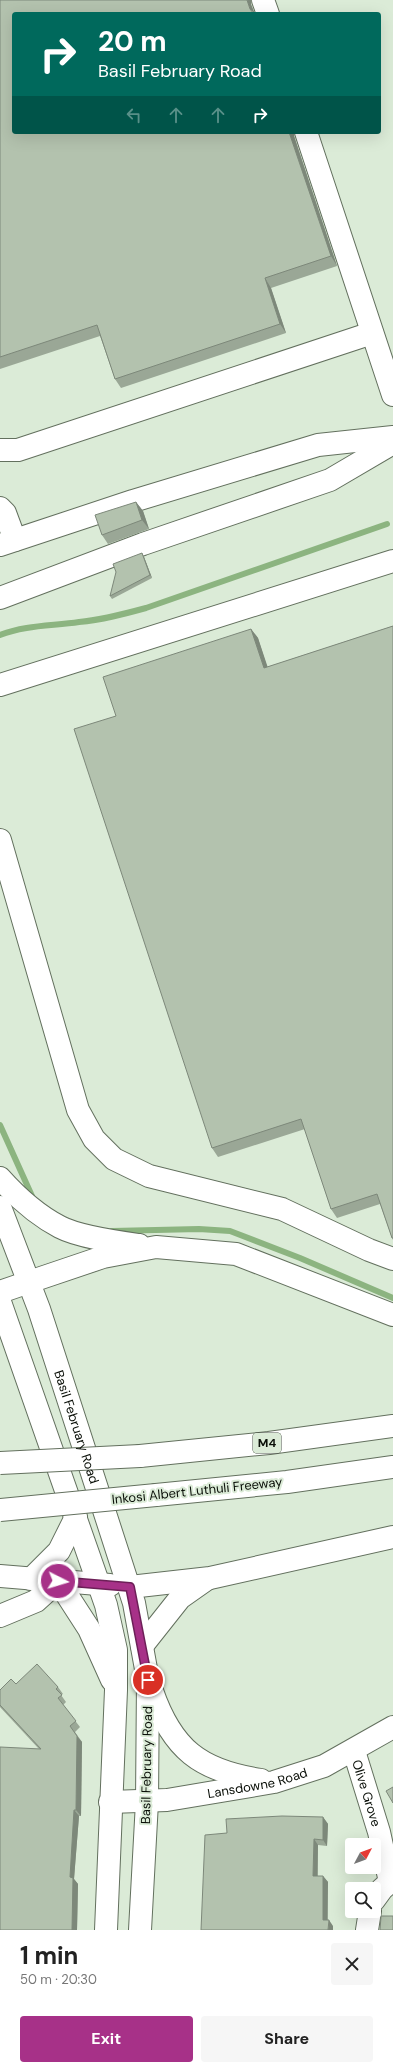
<!DOCTYPE html>
<meta charset="utf-8">
<style>
:root{--surface:#fff;--page:#f6f6f6;--text:#222;--muted:#767676;--accent:#a73188}
body{margin:0;font-family:"DM Sans",sans-serif;background:var(--page);color:var(--text);height:100vh;display:flex;flex-direction:column;font-size:15px;white-space:nowrap}
*{box-sizing:border-box;margin:0}
p{font-size:13px;color:var(--muted)}
.icon{flex:none;width:22px;height:22px;fill:none;stroke:currentColor;stroke-width:2;stroke-linecap:round;stroke-linejoin:round}
.map{position:relative;height:1930px;overflow:hidden}
.details{display:flex;flex-direction:column;background:var(--surface);flex:1}
.details>*{flex:none}
.banner{position:absolute;left:12px;top:12px;width:369px;height:122px;border-radius:4px;box-shadow:0 4px 16px #0002;background:#00695c;color:#fff;overflow:hidden}
.needle{width:26px;rotate:49deg}
.buttons{position:absolute;left:345px;top:1838px;display:grid;gap:8px}
.buttons a{display:grid;place-items:center;width:36px;height:36px;border-radius:4px;background:var(--surface);box-shadow:0 4px 16px #0002;font-size:20px}
.pin{position:absolute;display:grid;place-items:center;width:34px;height:34px;color:#fff;margin:-17px;border:2px solid #fff;border-radius:50%;box-shadow:0 1px 4px #0007}
.me{position:absolute;width:44px;margin:-22px;rotate:95deg;stroke-linejoin:round;filter:drop-shadow(0 0 3px #0008)}
.turn{display:flex;align-items:center;gap:14px;height:84px;padding:0 20px;font-size:18px}
.turn .icon{width:52px;height:52px;stroke-width:2.5}
.turn b{display:block;font-size:28px;line-height:34px}
.lanes{display:flex;align-items:center;height:38px;padding:0 20px;background:#0003;justify-content:center;gap:20px;direction:ltr}
.lanes .off{opacity:.35}
.round{display:grid;place-items:center;flex:none;width:42px;height:42px;border-radius:4px;background:var(--page)}
.head{display:flex;align-items:center;justify-content:space-between;height:68px;padding:0 20px}
h1{font-size:24px;font-weight:700;line-height:30px}
.button{display:flex;gap:8px;margin-top:auto;padding:8px 20px}
.button a{flex:1;height:46px;border-radius:4px;background:var(--accent);color:#fff;font-size:16px;font-weight:700;line-height:46px;text-align:center}
.button a+a{background:var(--page);color:var(--text)}
.map>svg:first-child{display:block}
.lines{fill:none;stroke-linecap:round;stroke-linejoin:round}
.stream{stroke:#8cb480;stroke-width:6}
.minor-casing{stroke:#63705e;stroke-width:24}
.highway-casing{stroke:#63705e;stroke-width:24}
.minor{stroke:#fff;stroke-width:22}
.highway{stroke:#fff;stroke-width:22}
.highway-bridge-casing{stroke:#63705e;stroke-width:24;stroke-linecap:butt}
.highway-bridge{stroke:#fff;stroke-width:22}
.wall{fill:#9aa796}
.shaded-wall{fill:#7d887a}
.building{fill:#b3c2ae;stroke:#7d887a}
.route-casing{stroke:#6d2058;stroke-width:10}
.route{stroke:#a73188;stroke-width:7}
.labels{text-anchor:middle;stroke-width:4;stroke-linejoin:round;paint-order:stroke}
.shield{fill:#dbebd7;stroke:#495146;stroke-width:1}
.shield-label{font-size:12px;font-weight:bold;fill:#0a0f08}
.street-label{font-size:13px;fill:#0a0f08;stroke:#dbebd7}
</style>
<div class="map">
<svg width="393" height="1930" viewBox="0 0 393 1930">
<rect width="100%" height="100%" fill="#dbebd7"/>
<g class="lines">
<g class="stream">
<path d="M0 635C25 625 53 626 79 622 102 620 124 614 146 608L387 524"/>
<polyline points="0,1125 32,1196"/>
<polyline points="112,1231 199,1229 230,1231 300,1258 393,1298"/>
</g>
<defs>
<g id="minor">
<polyline points="263,0 268,14"/>
<polyline points="306,132 393,395"/>
<polyline points="0,450 18,450 372,333"/>
<polyline points="0,508 5,513 15,540"/>
<polyline points="0,545 133,501 318,445 393,437"/>
<polyline points="0,598 143,544 330,480 393,443"/>
<polyline points="0,685 393,561"/>
<polyline points="0,840 78,1110 94,1139 114,1159 149,1176 282,1209 369,1250 393,1259"/>
<path id="s1" d="M0 1207 39 1309 134 1603 148 1680 147 1802 140 1930"/>
<polyline points="0,1292 29,1282"/>
<polyline points="0,1302 106,1605 116,1650 116,1690 106,1930"/>
<polyline points="0,1576 110,1585"/>
<polyline points="31,1579 59,1551 76,1517"/>
<polyline points="0,1616 36,1601 58,1581 89,1629 112,1680"/>
<path d="M152 1691C172 1749 200 1771 261 1780"/>
<path id="s2" d="M354 1751 379 1832 390 1882"/>
<path id="s3" d="M110 1802 167 1800 274 1782 324 1766 393 1727"/>
<polyline points="374,1900 382,1889 390,1882"/>
<polyline points="367,1930 370,1911"/>
</g>
<g id="highway">
<path d="M0 1178C17 1197 37 1215 60 1227 79 1237 117 1242 139 1245"/>
<polyline points="29,1282 103,1257 156,1247 236,1254 393,1315"/>
<polyline points="140,1456 269,1443 393,1426"/>
<polyline points="156,1495 287,1482 393,1467"/>
<polyline points="130,1587 210,1578 393,1537"/>
<polyline points="142,1646 180,1598 207,1579"/>
</g>
</defs>
<use href="#minor" class="minor-casing"/>
<use href="#highway" class="highway-casing"/>
<use href="#minor" class="minor"/>
<use href="#highway" class="highway"/>
<defs>
<g id="highway-bridge">
<polyline points="0,1463 140,1456"/>
<polyline points="0,1510 156,1495"/>
</g>
</defs>
<use href="#highway-bridge" class="highway-bridge-casing"/>
<use href="#highway-bridge" class="highway-bridge"/>
</g>
<g class="wall">
<polygon points="0,0 252,0 251,4 14,132 295,132 294,136 337,266 271,288 286,333 121,388 115,379 100,336 0,369"/>
<polygon points="136,502 143,511 149,529 108,544 102,535"/>
<polygon points="142,553 144,557 152,578 112,599 110,596"/>
<polygon points="393,626 393,1240 392,1238 380,1204 337,1218 331,1209 305,1129 218,1157 212,1148 116,716 251,629 258,638 267,667"/>
<polygon points="16,1684 58,1687 63,1694 61,1695 66,1702 63,1705 80,1727 75,1732 82,1742 81,1816 79,1816 74,1879 78,1884 77,1930 39,1749 0,1707 0,1690"/>
<polygon points="323,1817 328,1824 327,1846 318,1845 318,1876 323,1876 328,1882 328,1920 333,1926 227,1833"/>
</g>
<g class="shaded-wall">
<polygon points="247,0 252,0 251,4 255,14 250,9"/>
<polygon points="289,132 295,132 294,136 337,266 331,256"/>
<polygon points="265,278 271,288 286,333 280,324"/>
<polygon points="136,502 143,511 149,529 142,520"/>
<polygon points="142,553 144,557 152,578 150,575"/>
<polygon points="251,629 258,638 271,677 264,668"/>
<polygon points="77,1736 82,1742 81,1816 76,1810"/>
<polygon points="74,1810 79,1816 74,1879 78,1884 77,1930 72,1930 70,1877"/>
<polygon points="323,1817 328,1824 327,1846 323,1840"/>
<polygon points="314,1839 318,1845 317,1882 313,1876"/>
<polygon points="323,1876 328,1882 327,1926 323,1920"/>
<polygon points="329,1920 333,1926 333,1930 328,1930"/>
</g>
<g class="building">
<polygon points="0,0 247,0 250,9 254,14 14,14 14,132 289,132 331,256 265,278 280,324 115,379 97,325 0,357"/>
<polygon points="136,502 142,520 102,535 95,515"/>
<polygon points="142,553 150,575 110,596 116,572 113,564"/>
<polygon points="393,626 393,1238 392,1238 377,1194 331,1209 301,1119 212,1148 74,729 116,716 103,677 251,629 264,668"/>
<polygon points="37,1664 58,1687 56,1689 62,1695 58,1698 76,1721 70,1726 77,1736 76,1810 74,1810 70,1877 73,1878 72,1930 0,1930 0,1747 41,1749 0,1705 0,1690 11,1679 16,1684"/>
<polygon points="393,1787 393,1803 386,1791"/>
<polygon points="282,1816 323,1817 323,1840 314,1839 313,1876 323,1876 323,1920 329,1920 328,1930 201,1930 205,1835 227,1833 226,1819"/>
<polygon points="381,1916 393,1916 393,1930 380,1930"/>
</g>
<g class="lines">
<defs>
<polyline id="route" points="58,1581 130,1587 148,1680"/>
</defs>
<use href="#route" class="route-casing"/>
<use href="#route" class="route"/>
</g>
<g class="labels">
<rect class="shield" x="253" y="1433" width="28" height="20" rx="3"/>
<g class="shield-label">
<text x="267" y="1447">M4</text>
</g>
<g class="street-label">
<text dy="5" stroke="none"><textPath href="#s1" startOffset="233">Basil February Road</textPath></text>
<text transform="translate(197 1490) rotate(-6)" y="5">Inkosi Albert Luthuli Freeway</text>
<text transform="translate(146 1765) rotate(-89)" y="5">Basil February Road</text>
<text dy="5" stroke="none"><textPath href="#s3" startOffset="149">Lansdowne Road</textPath></text>
<text dy="5" stroke="none"><textPath href="#s2" startOffset="44">Olive Grove</textPath></text>
</g>
</g>
</svg>
<div class="buttons">
<a><svg class="needle" viewBox="-14 -14 28 28"><path d="M0-13l5 13h-10z" fill="#e53935"/><path d="M0 13l5-13h-10z" fill="#767676"/></svg></a>
<a><svg class="icon" aria-label="search" viewBox="0 0 24 24"><circle cx="10" cy="10" r="6"/><path d="M15 15l6 6"/></svg></a>
</div>
<div class="pin" style="left:148px;top:1680px;background:#d93025"><svg class="icon" aria-label="arrive" viewBox="0 0 24 24"><path d="M6 21V4h12l-3 4 3 4H6"/></svg></div>
<svg class="me" style="left:58px;top:1581px" viewBox="-20 -20 40 40"><circle r="17" fill="#a73188" stroke="#fff" stroke-width="3"/><path d="M0-11L8 9 0 5-8 9z" fill="#fff"/></svg>
<div class="banner">
<div class="turn"><svg class="icon" aria-label="right" viewBox="0 0 24 24"><path d="M7 20v-9h11M14 6l5 5-5 5"/></svg><div><b>20 m</b>Basil February Road</div></div>
<div class="lanes"><svg class="icon off" aria-label="left" viewBox="0 0 24 24"><path d="M17 20v-9H6M10 6l-5 5 5 5"/></svg><svg class="icon off" aria-label="ahead" viewBox="0 0 24 24"><path d="M12 20V5M6 11l6-6 6 6"/></svg><svg class="icon off" aria-label="ahead" viewBox="0 0 24 24"><path d="M12 20V5M6 11l6-6 6 6"/></svg><svg class="icon" aria-label="right" viewBox="0 0 24 24"><path d="M7 20v-9h11M14 6l5 5-5 5"/></svg></div>
</div>
</div>
<section class="details">
<div class="head"><div><h1>1 min</h1><p>50 m · 20:30</p></div><a class="round"><svg class="icon" aria-label="close" viewBox="0 0 24 24"><path d="M6 6l12 12M18 6L6 18"/></svg></a></div>
<div class="button"><a>Exit</a><a>Share</a></div>
</section>
